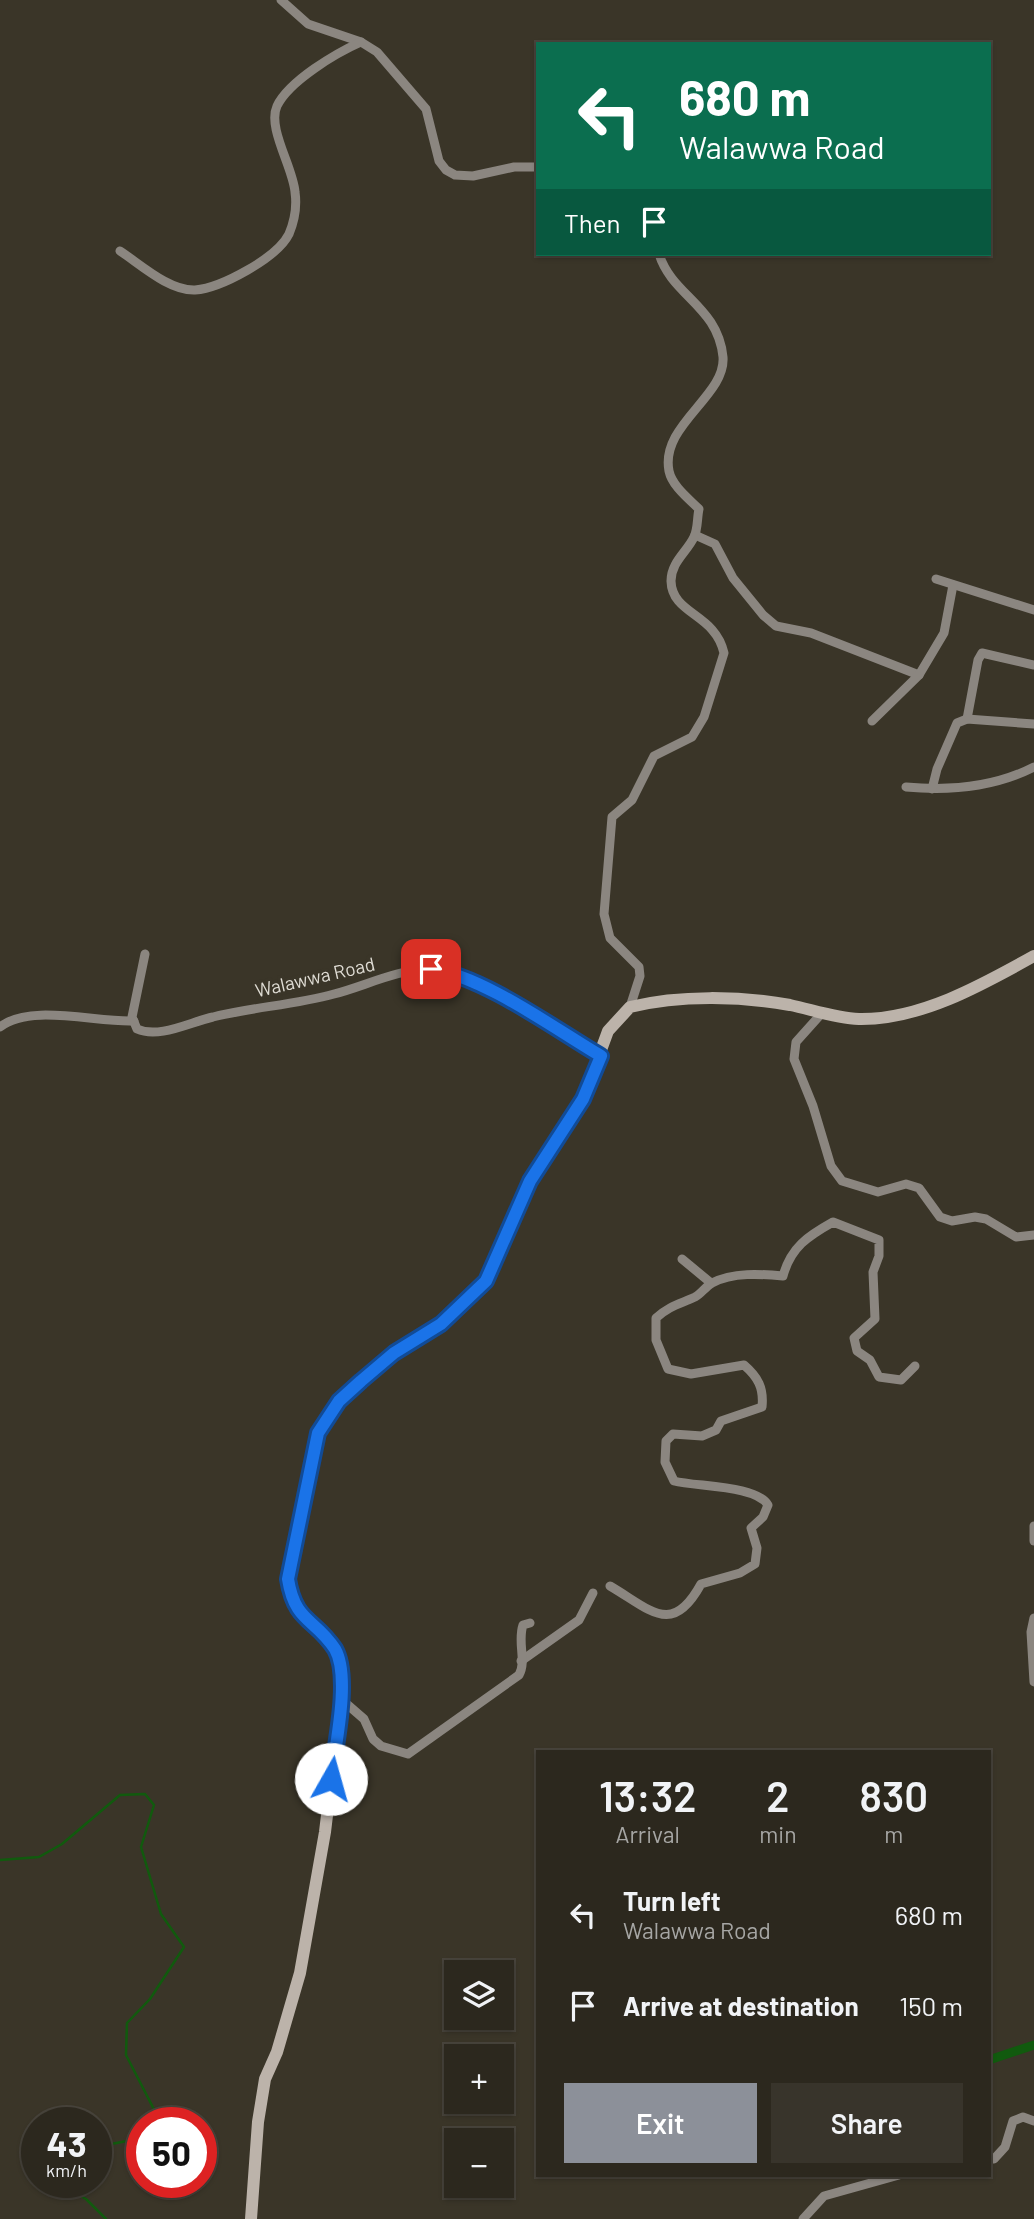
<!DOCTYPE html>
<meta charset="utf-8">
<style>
:root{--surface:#2c281e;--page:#38342b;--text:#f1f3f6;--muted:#a6a6a4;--line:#48443c;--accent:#8c9099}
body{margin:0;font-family:Barlow,sans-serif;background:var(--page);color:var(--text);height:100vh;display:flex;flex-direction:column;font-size:26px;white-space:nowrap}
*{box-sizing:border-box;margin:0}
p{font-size:23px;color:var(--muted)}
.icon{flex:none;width:38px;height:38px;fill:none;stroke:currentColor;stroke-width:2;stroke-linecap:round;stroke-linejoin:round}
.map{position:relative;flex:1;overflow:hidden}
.details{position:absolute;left:536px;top:1750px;width:455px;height:427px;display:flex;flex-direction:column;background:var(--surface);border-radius:0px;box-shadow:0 2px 5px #0004,0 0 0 2px var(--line)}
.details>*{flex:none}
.guide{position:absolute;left:536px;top:42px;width:455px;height:214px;border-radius:0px;box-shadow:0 2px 5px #0004,0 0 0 2px var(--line);background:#0b6e4f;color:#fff;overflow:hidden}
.buttons{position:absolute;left:444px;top:1960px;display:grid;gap:14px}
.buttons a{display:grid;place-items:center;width:70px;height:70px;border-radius:0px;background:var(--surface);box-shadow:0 2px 5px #0004,0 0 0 2px var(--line);font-size:35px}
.speed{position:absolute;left:21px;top:2107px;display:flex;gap:14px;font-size:35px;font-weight:700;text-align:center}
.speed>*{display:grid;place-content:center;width:91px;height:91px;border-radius:50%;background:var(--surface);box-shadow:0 2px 5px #0004,0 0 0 2px var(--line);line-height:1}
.speed small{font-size:18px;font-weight:400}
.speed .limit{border:10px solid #d22;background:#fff;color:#111}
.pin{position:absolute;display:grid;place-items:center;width:60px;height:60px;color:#fff;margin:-30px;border-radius:14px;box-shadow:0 4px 10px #0006}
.me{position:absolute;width:77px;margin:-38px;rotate:7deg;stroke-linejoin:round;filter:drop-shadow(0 0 5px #0008)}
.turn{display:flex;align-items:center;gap:24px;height:147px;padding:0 28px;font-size:32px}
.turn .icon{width:91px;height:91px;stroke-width:2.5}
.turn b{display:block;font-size:49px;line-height:60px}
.then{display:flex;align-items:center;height:66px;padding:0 28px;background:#0003;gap:14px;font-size:26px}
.eta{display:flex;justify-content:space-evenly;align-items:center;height:119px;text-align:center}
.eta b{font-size:42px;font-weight:600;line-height:49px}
.action{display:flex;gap:14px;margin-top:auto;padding:14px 28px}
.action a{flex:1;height:80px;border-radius:0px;background:var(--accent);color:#fff;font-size:28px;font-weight:600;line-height:80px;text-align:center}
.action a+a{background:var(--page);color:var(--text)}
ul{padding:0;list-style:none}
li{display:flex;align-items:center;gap:21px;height:91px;padding:0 28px}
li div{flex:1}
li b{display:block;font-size:26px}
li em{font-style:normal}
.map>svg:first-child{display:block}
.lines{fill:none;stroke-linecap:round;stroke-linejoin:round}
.stream{stroke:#115a0e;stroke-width:2.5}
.canal{stroke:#115a0e;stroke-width:9}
.minor{stroke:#8b8680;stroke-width:9}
.secondary{stroke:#bcb3aa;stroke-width:12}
.route-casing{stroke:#114b97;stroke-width:18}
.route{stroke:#1a73e8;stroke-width:12}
.labels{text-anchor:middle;stroke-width:7;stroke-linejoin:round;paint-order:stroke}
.street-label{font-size:19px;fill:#dfdcd4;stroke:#3a3528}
</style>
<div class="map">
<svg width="1034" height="2219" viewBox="0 0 1034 2219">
<rect width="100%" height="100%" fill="#3a3528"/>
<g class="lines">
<g class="stream">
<polyline points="0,1860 39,1857 62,1844 120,1795 145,1794 154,1805 141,1847 161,1914 184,1947 150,1999 127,2023 126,2055 161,2123"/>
<polyline points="96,2147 142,2138"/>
<polyline points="55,2182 86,2199 106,2219"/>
</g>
<polyline class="canal" points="989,2060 1034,2045"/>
<g class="minor">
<polyline points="281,0 308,24 361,42 377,52 426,109 439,161 446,170 455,175 473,176 514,167 537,167"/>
<path d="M120 251C140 264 169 291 195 290 221 288 277 258 289 234 294 222 297 206 295 192 293 167 267 128 277 106 289 81 336 53 361 42"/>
<polyline points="695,535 715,544 733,578 763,615 776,626 811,633 919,675"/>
<polyline points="936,579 1034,610"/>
<polyline points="967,719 978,660 982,653 1034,665"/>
<polyline points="872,721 919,675 944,633 953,585"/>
<path d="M906 787C949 791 995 787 1034 767"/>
<polyline points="932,789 937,769 957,723 967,719 1034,724"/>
<path d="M145 954 132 1017 137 1029C159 1039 190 1022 213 1017 253 1007 294 1005 334 994 365 986 398 969 431 969 471 969 564 1034 601 1056"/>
<path d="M630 1007 640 976 639 967 610 938 604 914 612 817 632 800 654 756 692 737 704 717 724 653C715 613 672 615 671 581 671 562 687 552 694 537 698 529 697 518 699 509 689 499 672 486 669 471 660 425 726 396 723 357 718 306 672 296 659 254"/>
<polyline points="822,1013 796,1042 794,1059 813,1106 831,1166 842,1181 878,1192 906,1184 919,1188 940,1217 952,1221 975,1217 986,1219 1016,1237 1034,1235"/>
<path d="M0 1027C30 1003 97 1023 134 1021"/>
<polyline points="682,1259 711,1283"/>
<polyline points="1034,1526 1034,1541"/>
<path d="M610 1586C651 1610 672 1637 701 1584L740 1573 755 1564 757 1548 751 1528 763 1517 768 1505C756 1485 697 1487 674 1481L665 1462 666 1441 673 1434 702 1436 716 1430 721 1421 762 1407C764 1388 758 1377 744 1365L691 1374 668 1369 656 1340V1318C669 1306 680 1304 695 1297 701 1294 705 1287 712 1283 733 1272 761 1274 783 1276 791 1247 808 1236 833 1222L879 1240V1256L873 1272 875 1319 854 1338 857 1351 870 1360 879 1377 901 1380 915 1366"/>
<polyline points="1034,1618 1031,1632 1034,1682"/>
<polyline points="521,1661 579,1620 593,1593"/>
<path d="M341 1699 364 1719 373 1739 381 1746 408 1754 519 1675C527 1661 517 1642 523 1625L530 1623"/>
<polyline points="989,2158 994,2159 1005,2147 1013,2121 1023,2117 1034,2121"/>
<polyline points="803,2219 824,2196 899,2175"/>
</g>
<path class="secondary" d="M251 2219 258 2122 265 2079 277 2052 300 1973 325 1832 341 1699 340 1669 336 1651 300 1614 291 1600 288 1579 318 1433 339 1401 361 1381 394 1353 441 1324 486 1281 530 1181 583 1099 608 1031 630 1007C679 995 741 996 790 1005 813 1010 836 1018 859 1019 920 1020 982 985 1034 956"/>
</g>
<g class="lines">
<defs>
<path id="route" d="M331 1779C335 1747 351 1677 335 1649 315 1618 295 1623 288 1579L318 1433 339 1401 361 1381 394 1353 441 1324 486 1281 530 1181 583 1099 601 1056C555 1029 483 976 431 969"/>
</defs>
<use href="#route" class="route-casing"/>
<use href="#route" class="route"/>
</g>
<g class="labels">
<g class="street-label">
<text transform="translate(315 977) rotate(-13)" y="7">Walawwa Road</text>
</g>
</g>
</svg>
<div class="buttons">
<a><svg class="icon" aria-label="layers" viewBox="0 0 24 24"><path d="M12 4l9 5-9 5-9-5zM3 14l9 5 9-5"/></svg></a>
<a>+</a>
<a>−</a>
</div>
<div class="speed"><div>43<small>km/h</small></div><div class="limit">50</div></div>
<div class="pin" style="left:431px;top:969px;background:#d93025"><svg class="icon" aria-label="arrive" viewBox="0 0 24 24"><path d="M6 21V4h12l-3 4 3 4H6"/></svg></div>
<svg class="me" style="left:331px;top:1779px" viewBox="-20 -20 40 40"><circle r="19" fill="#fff"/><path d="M0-13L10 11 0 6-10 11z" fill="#1a73e8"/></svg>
<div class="guide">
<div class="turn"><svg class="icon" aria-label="left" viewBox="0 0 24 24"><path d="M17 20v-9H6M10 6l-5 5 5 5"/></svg><div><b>680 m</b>Walawwa Road</div></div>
<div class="then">Then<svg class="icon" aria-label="arrive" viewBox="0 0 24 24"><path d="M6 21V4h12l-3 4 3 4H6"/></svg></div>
</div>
<section class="details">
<div class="eta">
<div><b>13:32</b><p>Arrival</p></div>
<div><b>2</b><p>min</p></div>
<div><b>830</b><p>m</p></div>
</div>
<ul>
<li><svg class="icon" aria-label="left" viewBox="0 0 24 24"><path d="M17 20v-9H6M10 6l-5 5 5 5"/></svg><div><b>Turn left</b><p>Walawwa Road</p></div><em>680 m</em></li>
<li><svg class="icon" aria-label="arrive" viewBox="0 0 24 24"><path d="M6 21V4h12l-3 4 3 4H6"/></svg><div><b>Arrive at destination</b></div><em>150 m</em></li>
</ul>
<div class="action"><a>Exit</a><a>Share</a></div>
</section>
</div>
